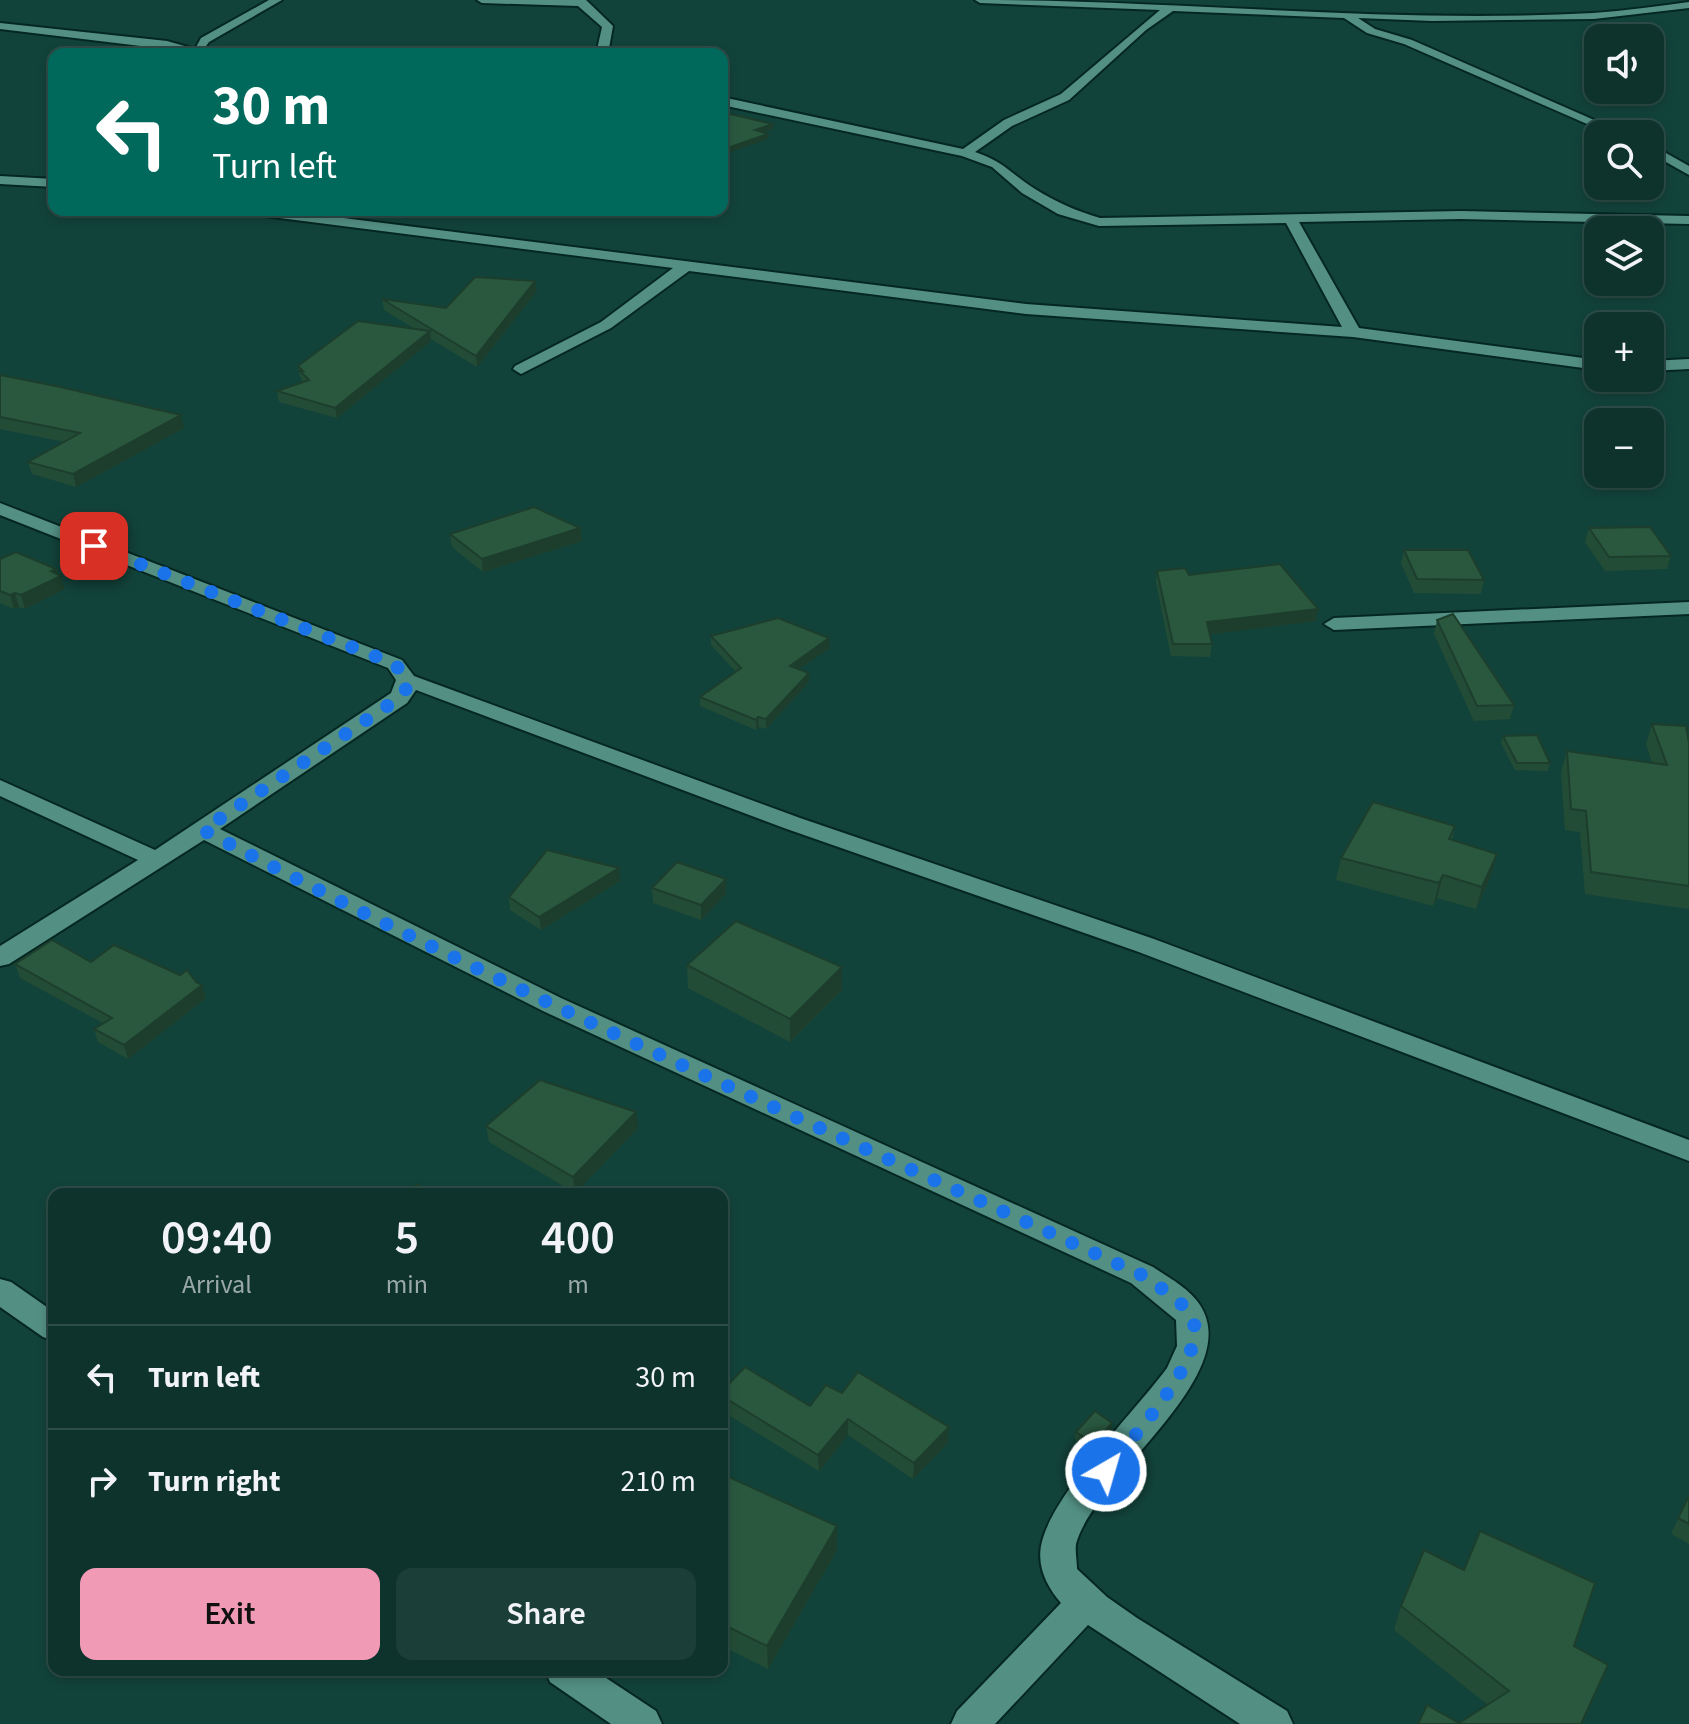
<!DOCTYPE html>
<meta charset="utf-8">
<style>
:root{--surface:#0e322c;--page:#1c3e38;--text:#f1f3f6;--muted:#9baaa9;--line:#2e4d48;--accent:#f09ab6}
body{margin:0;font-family:"Source Sans 3",sans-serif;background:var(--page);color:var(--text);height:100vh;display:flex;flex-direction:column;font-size:30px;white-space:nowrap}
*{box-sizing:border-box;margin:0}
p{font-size:26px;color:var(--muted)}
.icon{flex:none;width:44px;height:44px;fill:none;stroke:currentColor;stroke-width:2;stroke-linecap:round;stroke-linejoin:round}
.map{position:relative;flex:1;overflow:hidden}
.sheet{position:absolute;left:48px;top:1188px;width:680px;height:488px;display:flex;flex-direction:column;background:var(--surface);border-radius:16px;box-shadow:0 4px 12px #0003,0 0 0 2px var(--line)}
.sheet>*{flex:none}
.hud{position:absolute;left:48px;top:48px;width:680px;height:168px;border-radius:16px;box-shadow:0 4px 12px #0003,0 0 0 2px var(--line);background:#00695c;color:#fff;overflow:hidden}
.controls{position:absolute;left:1584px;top:24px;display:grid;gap:16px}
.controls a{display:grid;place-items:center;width:80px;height:80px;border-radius:16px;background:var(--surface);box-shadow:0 4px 12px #0003,0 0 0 2px var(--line);font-size:40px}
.pin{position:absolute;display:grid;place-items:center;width:68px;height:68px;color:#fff;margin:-34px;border-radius:16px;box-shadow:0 4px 12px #0006}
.me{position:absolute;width:88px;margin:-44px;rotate:38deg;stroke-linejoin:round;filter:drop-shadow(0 0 6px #0008)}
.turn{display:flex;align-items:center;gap:28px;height:168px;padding:0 32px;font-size:36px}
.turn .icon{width:104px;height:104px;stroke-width:2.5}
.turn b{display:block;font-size:56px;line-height:68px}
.eta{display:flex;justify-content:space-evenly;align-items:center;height:136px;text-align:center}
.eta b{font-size:48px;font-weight:600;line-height:56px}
.action{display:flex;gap:16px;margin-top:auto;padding:16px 32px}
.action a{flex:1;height:92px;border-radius:16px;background:var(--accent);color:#111;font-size:32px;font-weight:600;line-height:92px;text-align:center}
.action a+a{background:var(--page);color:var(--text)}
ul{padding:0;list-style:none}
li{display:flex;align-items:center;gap:24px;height:104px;padding:0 32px;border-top:2px solid var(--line)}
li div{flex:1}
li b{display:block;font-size:30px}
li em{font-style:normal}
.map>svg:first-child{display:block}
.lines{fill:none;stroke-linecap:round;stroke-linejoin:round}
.street-casing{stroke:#052721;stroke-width:4}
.street{fill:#539083;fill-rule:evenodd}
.wall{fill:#234c36}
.shaded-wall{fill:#1d3e2c}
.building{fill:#29583f;stroke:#1d3e2c;stroke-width:2}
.route{stroke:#1a73e8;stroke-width:14;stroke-dasharray:0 25.2}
</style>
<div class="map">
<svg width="1689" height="1724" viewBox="0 0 1689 1724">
<rect width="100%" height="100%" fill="#12433a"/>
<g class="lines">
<defs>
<g id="street">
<polygon points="269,0 282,0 209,42 206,46 207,54 0,29 0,23 167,41 195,49 201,38"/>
<polygon points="477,0 586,0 613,26 608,54 596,54 602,27 578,6 482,3"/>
<path d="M975 0C1181 0 1387 24 1593 13 1625 11 1657 6 1689 2V8L1594 19 1432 21 1358 18 1375 29 1412 40 1626 134H1610L1404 44 1367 33 1344 18 1173 11 1146 30 1069 100 1012 126 975 152C1007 163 1009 173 1035 189 1056 202 1076 211 1100 218L1461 211 1689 216V224L1461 219 1299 222 1359 328 1598 360V370L1353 337 1026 314 689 271 611 328 521 374 513 369 515 366 601 322 673 268 248 214 241 210H280L1026 304 1342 327 1286 223 1099 226 1058 214 1022 193 992 167 962 156 722 105V97L963 149 1004 120 1061 94 1160 10 980 3Z"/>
<polygon points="1650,144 1689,166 1689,175 1650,153"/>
<polygon points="0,176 54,179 54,187 0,184"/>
<polygon points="1689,359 1689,369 1650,371 1650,361"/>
<path d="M0 503 402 660 414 676 800 818 1154 939 1689 1140V1161L1136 951 784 828 416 690 407 703 220 829 561 998 1153 1267C1169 1278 1189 1288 1200 1305 1246 1376 1093 1478 1076 1544 1075 1552 1077 1561 1077 1569L1107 1597 1137 1618 1287 1711 1293 1724H1240L1088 1625 995 1724H951L957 1711 1061 1603C1048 1588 1037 1568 1041 1546 1050 1496 1134 1413 1167 1368L1177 1346 1176 1320 1131 1283 543 1011 204 840 9 964 0 966V946L138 860 0 796V780L155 850 391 693 396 680 388 668 0 515Z"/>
<polygon points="1689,602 1689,614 1334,630 1324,624 1334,618"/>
<polygon points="0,1279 11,1282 54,1312 54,1341 43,1337 0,1307"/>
<polygon points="545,1670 594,1670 656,1711 662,1724 611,1724 550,1682"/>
</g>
</defs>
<use href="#street" class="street-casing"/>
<use href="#street" class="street"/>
</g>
<g class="wall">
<polygon points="537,291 477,367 431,339 431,341 337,418 279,402 277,391 303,382 300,376 298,366 415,329 384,310 382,299 446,308"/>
<polygon points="0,375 184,428 76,487 32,474 28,462 65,442 0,429"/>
<polygon points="580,528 582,541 483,572 452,547 450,534"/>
<polygon points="1589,528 1671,556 1667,569 1605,571 1585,542"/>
<polygon points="1404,550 1484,580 1481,594 1414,593 1401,563"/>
<polygon points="0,559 56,569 65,589 25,609 19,607 14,609 0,603"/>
<polygon points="1157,571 1189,575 1316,621 1210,634 1212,644 1210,657 1171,656 1156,583"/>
<polygon points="1437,620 1514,705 1510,719 1474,721 1434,634"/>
<polygon points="711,636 830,648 799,669 809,682 766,729 759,727 756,730 700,706 700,697 736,672 711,645"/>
<polygon points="1652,724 1689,743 1689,909 1585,894 1580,832 1565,830 1561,772 1567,751 1652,763 1646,744"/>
<polygon points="1503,736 1550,763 1548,771 1515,770 1501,743"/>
<polygon points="1455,826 1452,840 1491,876 1476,909 1437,898 1433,906 1336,880 1341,858"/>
<polygon points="726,879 726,894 701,920 653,903 652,888"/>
<polygon points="620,881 541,930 510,910 509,897"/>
<polygon points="91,962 206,998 128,1059 98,1042 94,1029 103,1023 20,978 15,964"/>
<polygon points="687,965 842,967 842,990 790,1042 688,988"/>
<polygon points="486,1126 638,1128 575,1193 489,1142"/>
<polygon points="722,1391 810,1406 948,1443 913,1479 848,1435 819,1471 722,1411"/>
<polygon points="1112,1423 1111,1431 1093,1452 1075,1440 1076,1432"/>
<polygon points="722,1474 837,1526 837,1550 768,1669 722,1646"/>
<polygon points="1689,1496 1689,1544 1671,1534"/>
<polygon points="1401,1606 1574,1646 1581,1724 1459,1723 1488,1705 1394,1630"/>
</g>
<g class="shaded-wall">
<polygon points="773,124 773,129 756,135 755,130"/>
<polygon points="768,134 768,139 722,155 722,150"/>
<polygon points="535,281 537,291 477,367 476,356"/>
<polygon points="430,331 431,341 337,418 335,408"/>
<polygon points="181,415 184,428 76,487 73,474"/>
<polygon points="580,528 582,541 483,572 482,559"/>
<polygon points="56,569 58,577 61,576 65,589 25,609 21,595 51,571"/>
<polygon points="15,593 19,607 14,609 10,595"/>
<polygon points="1318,609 1316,621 1206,635 1207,622"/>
<polygon points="829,638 830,648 790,675 790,666"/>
<polygon points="809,673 809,682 766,729 766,719"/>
<polygon points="758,717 759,727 756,730 756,720"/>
<polygon points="1497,854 1491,876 1476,909 1482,887"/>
<polygon points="619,868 620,881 541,930 539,917"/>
<polygon points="1443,875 1437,898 1433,906 1439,883"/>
<polygon points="726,879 726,894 701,920 701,905"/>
<polygon points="842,967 842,990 790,1042 790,1019"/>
<polygon points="202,985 206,998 128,1059 124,1045"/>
<polygon points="636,1112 638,1128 575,1193 573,1177"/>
<polygon points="848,1419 848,1435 819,1471 818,1455"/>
<polygon points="1112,1423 1111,1431 1093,1452 1094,1444"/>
<polygon points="949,1427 948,1443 913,1479 914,1463"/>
<polygon points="837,1526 837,1550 768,1669 767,1646"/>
</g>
<g class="building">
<polygon points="722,112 773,124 755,130 768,134 722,150"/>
<polygon points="475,277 535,281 476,356 382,299 446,308"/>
<polygon points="358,321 430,331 335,408 277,391 309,380 300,371 303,371 298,366"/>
<polygon points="0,375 56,386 181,415 73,474 28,462 80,433 0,417"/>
<polygon points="534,507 580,528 482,559 450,534"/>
<polygon points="1650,527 1671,556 1609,557 1589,528"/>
<polygon points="1404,550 1468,550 1484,580 1417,579"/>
<polygon points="16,552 56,569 51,571 61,576 21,595 15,593 10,595 0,591 0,559"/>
<polygon points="1280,564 1318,609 1207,622 1212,644 1173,644 1157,571 1185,568 1189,575"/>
<polygon points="1453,614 1514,705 1477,706 1437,620"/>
<polygon points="778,618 829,638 790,666 809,673 766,719 758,717 756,720 700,697 741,668 711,636"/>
<polygon points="1652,724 1686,726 1689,743 1689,886 1591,872 1586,811 1571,809 1567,751 1667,765"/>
<polygon points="1537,735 1550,763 1517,763 1503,736"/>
<polygon points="1373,802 1455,826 1449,839 1497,854 1482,887 1443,875 1439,883 1341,858"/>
<polygon points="547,850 619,868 539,917 509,897"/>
<polygon points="677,862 726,879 701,905 652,888"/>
<polygon points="736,921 842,967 790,1019 687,965"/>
<polygon points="52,940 91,962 114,945 180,975 187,970 196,982 202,985 124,1045 94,1029 112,1018 15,964"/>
<polygon points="540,1080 636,1112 573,1177 486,1126"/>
<polygon points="417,1184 435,1194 407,1194"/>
<polygon points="745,1367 810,1406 826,1385 842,1393 858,1372 949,1427 914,1463 848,1419 818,1455 722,1396 722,1391"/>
<polygon points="1095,1411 1112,1423 1094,1444 1076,1432"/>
<polygon points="722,1474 837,1526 767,1646 722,1624"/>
<polygon points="1689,1496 1689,1524 1678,1518"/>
<polygon points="1480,1531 1595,1583 1574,1646 1608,1665 1581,1724 1418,1724 1427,1705 1459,1723 1509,1691 1401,1606 1424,1550 1464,1570"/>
</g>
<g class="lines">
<path class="route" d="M94 546 395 664 407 680 406 689 399 698 203 830C509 993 828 1130 1142 1275 1157 1286 1186 1302 1193 1320 1207 1360 1130 1439 1106 1471"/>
</g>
</svg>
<div class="controls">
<a><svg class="icon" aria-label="sound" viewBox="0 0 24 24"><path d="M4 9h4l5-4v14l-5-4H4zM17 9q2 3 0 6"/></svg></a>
<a><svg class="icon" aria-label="search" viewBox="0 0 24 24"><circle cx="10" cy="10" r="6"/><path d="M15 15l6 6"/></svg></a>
<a><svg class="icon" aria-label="layers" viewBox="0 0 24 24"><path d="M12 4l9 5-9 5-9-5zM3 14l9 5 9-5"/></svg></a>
<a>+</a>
<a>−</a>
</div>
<div class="pin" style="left:94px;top:546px;background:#d93025"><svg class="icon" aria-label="arrive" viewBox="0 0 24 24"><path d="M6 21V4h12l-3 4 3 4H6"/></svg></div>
<svg class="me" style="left:1106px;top:1471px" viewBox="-20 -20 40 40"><circle r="17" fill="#1a73e8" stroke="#fff" stroke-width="3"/><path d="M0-11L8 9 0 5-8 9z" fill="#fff"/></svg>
<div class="hud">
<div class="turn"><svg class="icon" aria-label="left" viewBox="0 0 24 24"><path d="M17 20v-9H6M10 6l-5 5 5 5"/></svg><div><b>30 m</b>Turn left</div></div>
</div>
<section class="sheet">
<div class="eta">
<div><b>09:40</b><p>Arrival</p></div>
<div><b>5</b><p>min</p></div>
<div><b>400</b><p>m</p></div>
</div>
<ul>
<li><svg class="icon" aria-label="left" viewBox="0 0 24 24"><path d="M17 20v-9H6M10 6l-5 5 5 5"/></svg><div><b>Turn left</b></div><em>30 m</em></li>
<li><svg class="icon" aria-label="right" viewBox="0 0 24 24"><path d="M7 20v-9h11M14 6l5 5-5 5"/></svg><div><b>Turn right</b></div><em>210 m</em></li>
</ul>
<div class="action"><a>Exit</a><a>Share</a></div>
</section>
</div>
